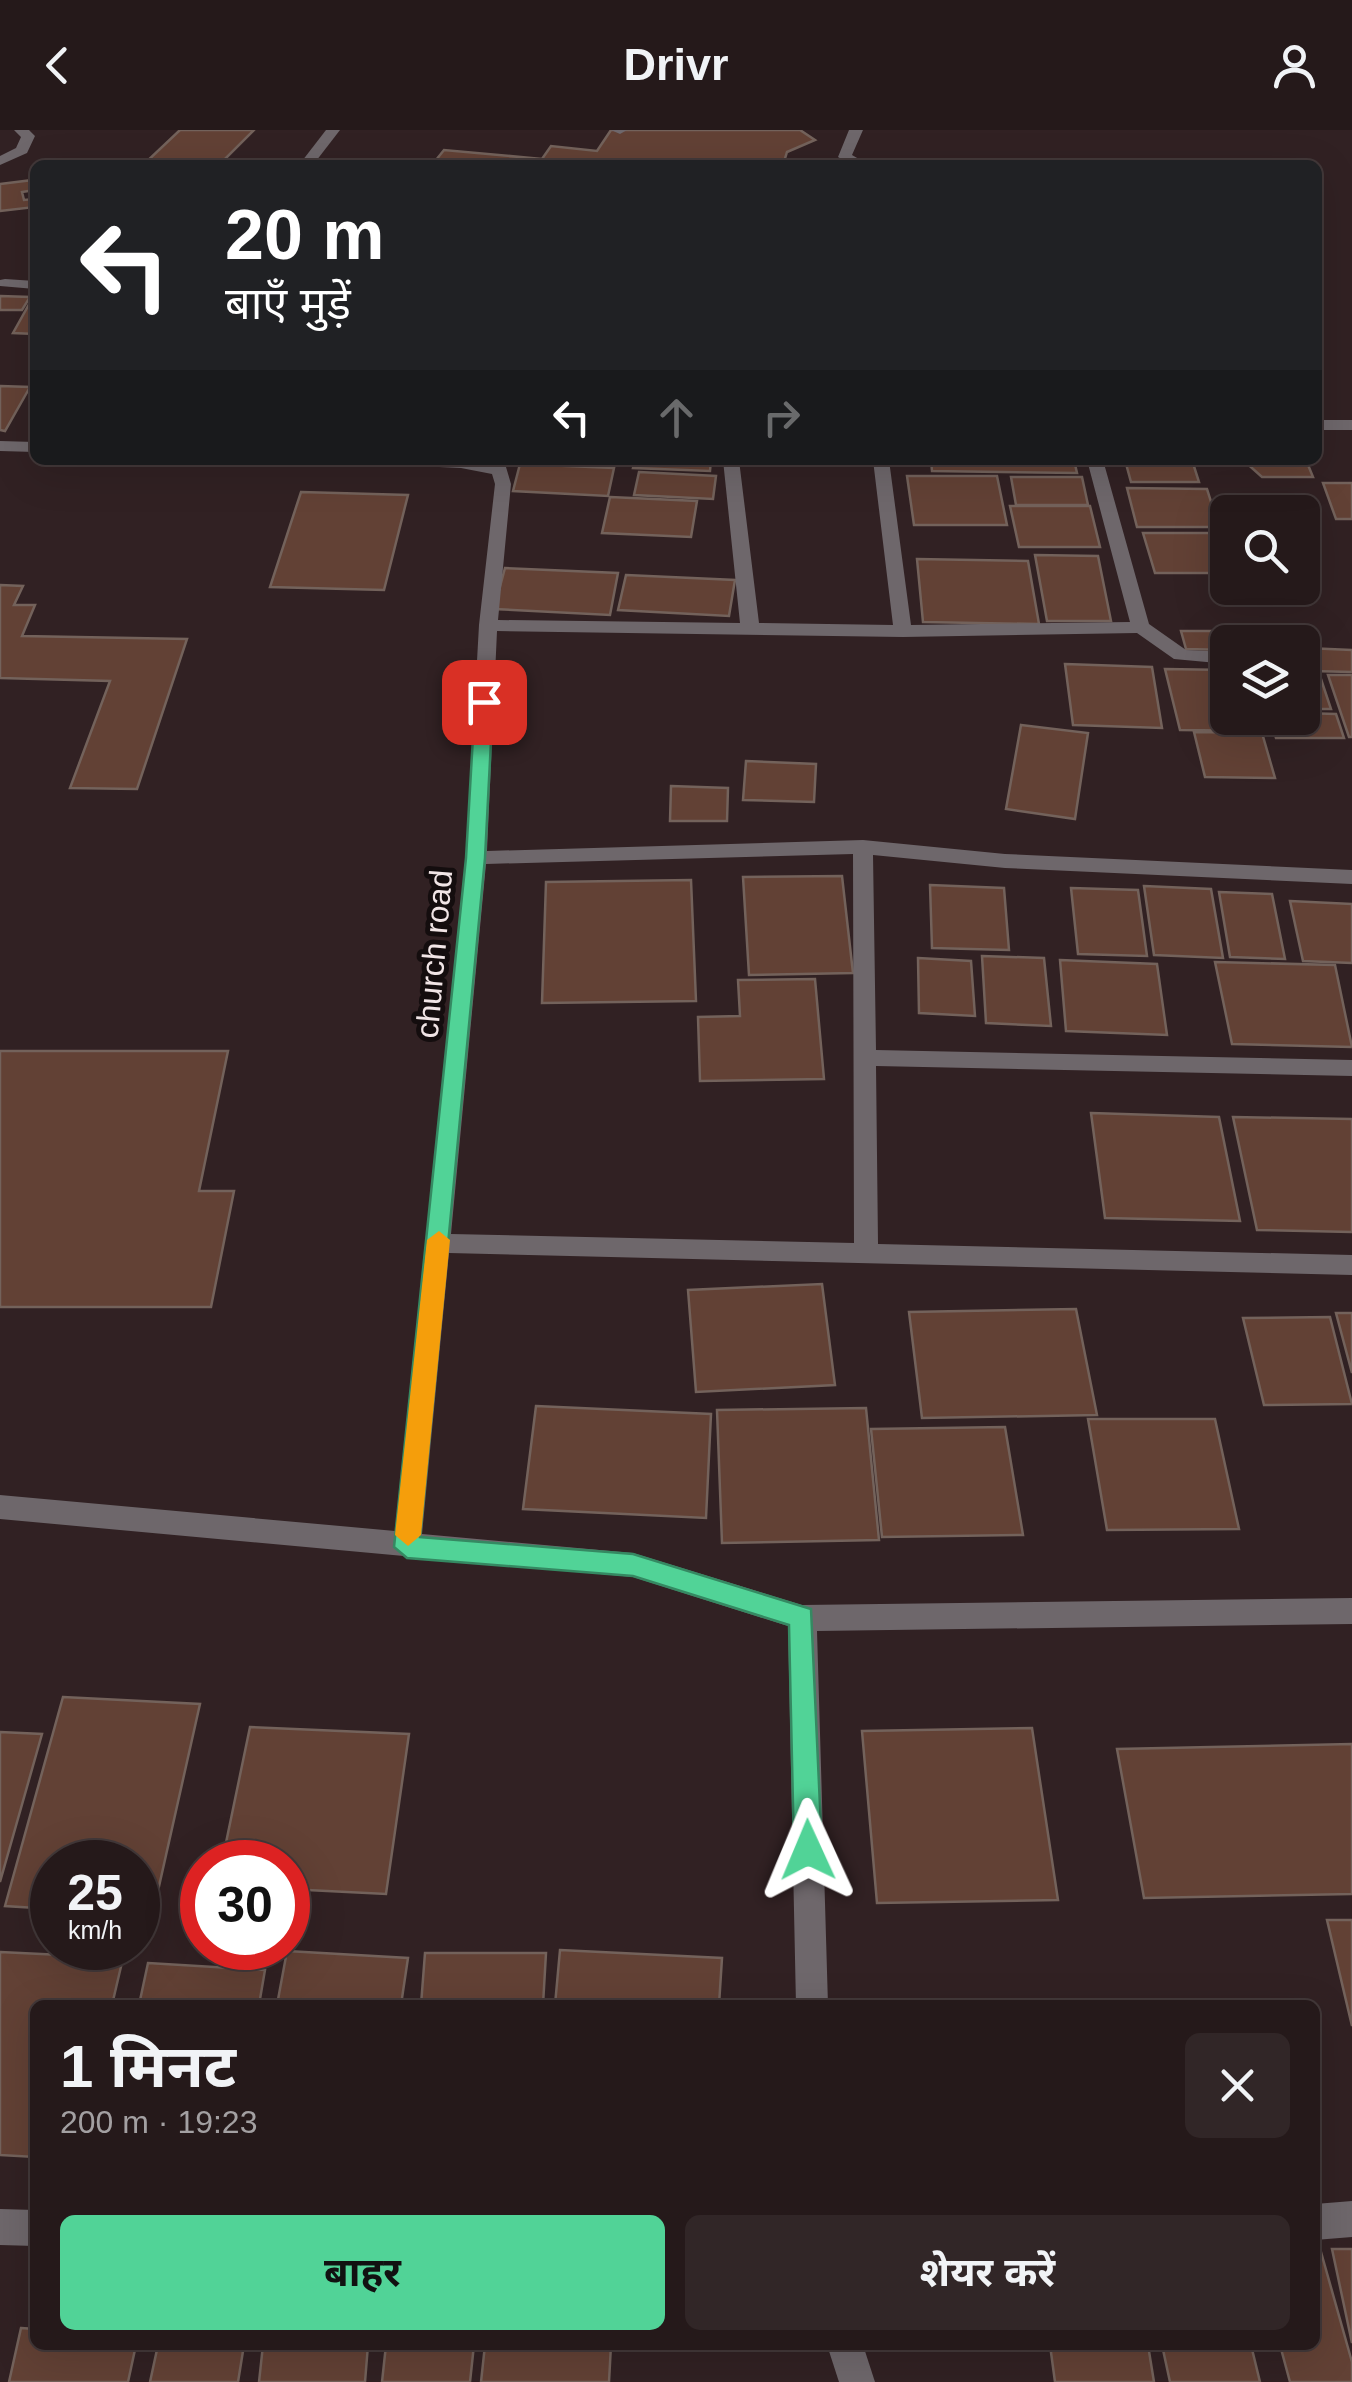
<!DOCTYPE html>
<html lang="hi">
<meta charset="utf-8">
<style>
:root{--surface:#25191a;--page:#312627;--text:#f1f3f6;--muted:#a3a0a2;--line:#423839;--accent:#51d397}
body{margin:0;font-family:Helvetica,"Noto Sans Devanagari",sans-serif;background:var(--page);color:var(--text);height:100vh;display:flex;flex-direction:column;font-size:38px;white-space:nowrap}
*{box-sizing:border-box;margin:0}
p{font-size:32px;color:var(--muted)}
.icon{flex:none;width:55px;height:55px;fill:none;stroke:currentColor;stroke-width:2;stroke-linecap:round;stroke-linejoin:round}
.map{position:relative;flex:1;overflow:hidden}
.side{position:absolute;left:30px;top:1870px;width:1290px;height:350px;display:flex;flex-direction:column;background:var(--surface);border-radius:15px;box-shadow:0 10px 40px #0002,0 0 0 2px var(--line)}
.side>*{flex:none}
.banner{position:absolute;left:30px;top:30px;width:1292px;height:305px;border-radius:15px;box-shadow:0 10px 40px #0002,0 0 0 2px var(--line);background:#202124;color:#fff;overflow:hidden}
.tools{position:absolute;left:1210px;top:365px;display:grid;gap:20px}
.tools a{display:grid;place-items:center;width:110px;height:110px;border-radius:15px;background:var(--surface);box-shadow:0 10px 40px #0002,0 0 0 2px var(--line);font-size:50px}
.speed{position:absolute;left:30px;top:1710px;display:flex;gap:20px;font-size:50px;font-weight:700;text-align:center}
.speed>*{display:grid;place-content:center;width:130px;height:130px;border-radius:50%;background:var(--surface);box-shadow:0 10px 40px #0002,0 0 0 2px var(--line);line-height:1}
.speed small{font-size:25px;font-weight:400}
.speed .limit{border:15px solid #d22;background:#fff;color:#111}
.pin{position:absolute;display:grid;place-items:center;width:85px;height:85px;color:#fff;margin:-42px;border-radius:20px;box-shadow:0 5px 15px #0006}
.me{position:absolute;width:110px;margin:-55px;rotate:359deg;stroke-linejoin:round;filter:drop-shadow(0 0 8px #0008)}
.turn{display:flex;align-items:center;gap:35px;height:210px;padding:0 30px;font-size:45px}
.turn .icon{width:130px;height:130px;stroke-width:2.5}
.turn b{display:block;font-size:70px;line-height:85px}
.lanes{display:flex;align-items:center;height:95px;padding:0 30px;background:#0003;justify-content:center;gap:50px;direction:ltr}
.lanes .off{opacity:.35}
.round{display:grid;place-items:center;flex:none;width:105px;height:105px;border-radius:15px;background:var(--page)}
.headline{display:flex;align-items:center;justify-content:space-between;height:170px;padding:0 30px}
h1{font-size:60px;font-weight:700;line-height:75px}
.cta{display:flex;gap:20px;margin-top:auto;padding:20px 30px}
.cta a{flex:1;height:115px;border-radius:15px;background:var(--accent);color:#111;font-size:40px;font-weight:700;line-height:115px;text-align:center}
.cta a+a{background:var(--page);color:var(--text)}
header{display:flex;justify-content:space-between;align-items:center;height:130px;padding:0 30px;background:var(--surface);font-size:45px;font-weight:700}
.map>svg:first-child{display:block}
.building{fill:#624135;stroke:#73625b;stroke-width:2.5}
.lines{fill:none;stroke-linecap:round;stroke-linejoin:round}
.minor{fill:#6e676b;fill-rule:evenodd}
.route{fill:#51d397;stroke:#358962;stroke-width:2.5}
.slow{fill:#f59e0b}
.labels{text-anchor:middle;stroke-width:10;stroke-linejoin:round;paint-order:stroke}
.street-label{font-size:32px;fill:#f1e5e6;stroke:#140d0e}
</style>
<header><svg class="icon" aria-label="back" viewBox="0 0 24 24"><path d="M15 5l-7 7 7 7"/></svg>Drivr<svg class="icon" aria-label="person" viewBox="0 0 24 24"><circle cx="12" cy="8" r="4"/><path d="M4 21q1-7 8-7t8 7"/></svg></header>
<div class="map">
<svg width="1352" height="2252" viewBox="0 0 1352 2252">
<rect width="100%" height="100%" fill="#312123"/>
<g class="building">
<polygon points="180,0 254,0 219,35 143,35"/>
<polygon points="611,0 800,0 815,10 787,22 783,35 432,35 444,20 542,29 551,16 597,21"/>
<polygon points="33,50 35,60 22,62 24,70 34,69 35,77 0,81 0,54"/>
<polygon points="0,166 30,167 22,180 0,180"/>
<polygon points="32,169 35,204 13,203"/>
<polygon points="0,256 30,257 5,301 0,300"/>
<polygon points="635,330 711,330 710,341 633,338"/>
<polygon points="931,330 1074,330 1077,343 932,341"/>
<polygon points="1125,330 1192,330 1199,352 1131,352"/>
<polygon points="1243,330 1306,330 1313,347 1262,347"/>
<polygon points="520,334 614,338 608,366 513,361"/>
<polygon points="639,342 716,346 713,369 634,365"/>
<polygon points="907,346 997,346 1007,395 914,395"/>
<polygon points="1011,347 1082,347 1088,375 1016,375"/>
<polygon points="1323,353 1352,353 1352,389 1336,389"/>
<polygon points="1127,358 1207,359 1219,397 1137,397"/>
<polygon points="301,362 408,365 384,460 270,457"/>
<polygon points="610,367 697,371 691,407 602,403"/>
<polygon points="1239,371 1292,371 1297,382 1242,382"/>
<polygon points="1010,376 1090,376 1100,417 1019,417"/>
<polygon points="1302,398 1318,439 1302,439"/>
<polygon points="1143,403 1218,403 1228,443 1155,443"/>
<polygon points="1035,425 1098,426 1111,491 1047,491"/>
<polygon points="917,429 1028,431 1039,494 923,492"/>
<polygon points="505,438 618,443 610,485 494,479"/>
<polygon points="626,445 735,450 729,486 618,480"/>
<polygon points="0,455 23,456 14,475 35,475 22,506 187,509 137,659 70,658 110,551 0,548"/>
<polygon points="1181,501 1271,501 1275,512 1228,512 1228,520 1186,519"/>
<polygon points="1306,518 1352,520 1352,542 1312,541"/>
<polygon points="1065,534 1152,537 1162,598 1073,595"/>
<polygon points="1165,539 1228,540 1228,588 1263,588 1267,601 1180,600"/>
<polygon points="1302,543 1319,543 1331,579 1302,579"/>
<polygon points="1328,545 1352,545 1352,607 1349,607"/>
<polygon points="1302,583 1336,584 1344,608 1276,608 1270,588 1302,588"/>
<polygon points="1021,595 1088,603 1075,689 1006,679"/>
<polygon points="1194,602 1262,603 1275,648 1205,647"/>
<polygon points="746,631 816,634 814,672 743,670"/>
<polygon points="671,656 728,658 727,691 670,691"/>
<polygon points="842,746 853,843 749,845 743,747"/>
<polygon points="691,750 696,871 542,873 546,752"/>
<polygon points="930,755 1004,758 1009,820 932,818"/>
<polygon points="1144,756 1211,759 1223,828 1154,825"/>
<polygon points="1071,758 1138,760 1147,826 1078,824"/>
<polygon points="1219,762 1272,764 1285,829 1230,827"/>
<polygon points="1290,771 1352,774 1352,833 1303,831"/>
<polygon points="982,826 1044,828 1051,896 986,893"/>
<polygon points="918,828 971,831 975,886 919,883"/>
<polygon points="1060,830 1157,834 1167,905 1066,901"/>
<polygon points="1215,832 1335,835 1352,917 1232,914"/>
<polygon points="815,849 824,949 700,951 698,887 740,886 738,850"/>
<polygon points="0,921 228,921 199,1061 234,1061 211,1177 0,1177"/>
<polygon points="1091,983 1219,987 1240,1091 1105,1088"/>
<polygon points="1233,987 1352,989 1352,1102 1257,1100"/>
<polygon points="822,1154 835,1255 696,1262 688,1160"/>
<polygon points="1076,1179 1097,1285 922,1288 909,1182"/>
<polygon points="1336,1183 1352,1183 1352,1243"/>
<polygon points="1330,1187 1352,1274 1264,1275 1243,1188"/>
<polygon points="536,1276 711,1284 706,1388 523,1379"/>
<polygon points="866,1278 879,1410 722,1413 717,1280"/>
<polygon points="1088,1289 1215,1289 1239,1399 1107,1400"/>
<polygon points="1005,1297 1023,1405 882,1407 871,1299"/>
<polygon points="63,1567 200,1574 153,1783 138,1783 138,1732 52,1732 52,1779 5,1776"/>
<polygon points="250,1597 409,1604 386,1764 288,1759 288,1732 222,1732"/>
<polygon points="1032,1598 1058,1770 877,1773 862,1601"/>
<polygon points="0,1602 42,1604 0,1752"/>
<polygon points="1352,1614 1352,1764 1144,1768 1117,1619"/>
<polygon points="1327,1790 1352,1790 1352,1896"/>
<polygon points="560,1820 722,1828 719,1875 555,1875"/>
<polygon points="287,1821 408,1828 401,1875 277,1875"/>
<polygon points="0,1822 123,1828 112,1875 35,1875 35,2027 0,2025"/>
<polygon points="425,1823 546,1823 543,1875 421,1875"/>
<polygon points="148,1833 265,1840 259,1875 139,1875"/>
<polygon points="1332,2119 1352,2119 1352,2213"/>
<polygon points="1321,2122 1352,2232 1352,2252 1290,2252 1280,2215 1315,2215 1315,2123"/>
<polygon points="21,2198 35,2199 35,2215 136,2215 128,2252 9,2252"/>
<polygon points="158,2215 244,2215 238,2252 150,2252"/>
<polygon points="263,2215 368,2215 365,2252 259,2252"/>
<polygon points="386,2215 474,2215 470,2252 382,2252"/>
<polygon points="485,2215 611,2215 609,2252 481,2252"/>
<polygon points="1050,2215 1148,2215 1154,2252 1055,2252"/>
<polygon points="1162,2215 1251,2215 1260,2252 1170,2252"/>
</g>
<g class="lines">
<g class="minor">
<polygon points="14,0 29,0 35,6 27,23 0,35 0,26 16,18 21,7"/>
<polygon points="326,0 340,0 313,35 299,35"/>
<polygon points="611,0 627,0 620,4"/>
<polygon points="849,0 863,0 852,25 869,35 851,35 838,27"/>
<polygon points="5,149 35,151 35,159 0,156 0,150"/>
<rect x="1318" y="290" width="34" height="10"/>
<polygon points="0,311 35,312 35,322 0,321"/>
<path d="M387 330H471L506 337 511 354 498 490 740 493 723 330H739L759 493 893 495 873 330H889L911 495 1130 492 1087 330H1103L1149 494 1186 520 1228 522V534L1174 529 1137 503 903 507 497 501 487 721 863 710 1005 724 1352 740V754L1005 738 873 725 876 920 1352 930V946L876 936 878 1114 1352 1125V1145L449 1123 422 1404 633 1423 802 1475 1352 1468V1494L817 1501 828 1875H796L788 1496 633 1447 0 1389V1365L395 1401 466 728 479 495 495 354 492 344 461 338 395 335ZM853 724 854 1113 451 1104 486 734Z"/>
<polygon points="1352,2071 1352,2107 1315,2110 1315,2074"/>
<polygon points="0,2079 35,2080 35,2116 0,2115"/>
<polygon points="827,2215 863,2215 875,2252 839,2252"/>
</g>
</g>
<polygon class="route" points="484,567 493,572 485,728 420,1407 633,1424 811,1479 822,1720 818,1730 808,1734 798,1730 794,1720 789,1495 633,1446 407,1428 394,1417 466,728 475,572"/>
<polygon class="slow" points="439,1101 450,1110 421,1405 408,1416 395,1405 427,1110"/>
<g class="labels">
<g class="street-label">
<text transform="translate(434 824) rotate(-85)" y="11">church road</text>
</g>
</g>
</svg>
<div class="tools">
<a><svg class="icon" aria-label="search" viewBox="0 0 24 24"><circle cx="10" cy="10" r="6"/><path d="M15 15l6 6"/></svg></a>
<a><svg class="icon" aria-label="layers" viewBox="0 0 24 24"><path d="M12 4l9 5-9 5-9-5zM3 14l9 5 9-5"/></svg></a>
</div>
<div class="speed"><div>25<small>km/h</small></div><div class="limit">30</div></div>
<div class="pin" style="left:484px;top:572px;background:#d93025"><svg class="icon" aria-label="arrive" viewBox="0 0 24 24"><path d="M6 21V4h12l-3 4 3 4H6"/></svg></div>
<svg class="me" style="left:808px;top:1720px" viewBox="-20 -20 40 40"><path d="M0-17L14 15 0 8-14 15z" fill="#51d397" stroke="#fff" stroke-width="4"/></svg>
<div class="banner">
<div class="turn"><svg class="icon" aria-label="left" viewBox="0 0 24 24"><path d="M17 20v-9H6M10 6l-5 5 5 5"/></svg><div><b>20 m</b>बाएँ मुड़ें</div></div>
<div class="lanes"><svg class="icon" aria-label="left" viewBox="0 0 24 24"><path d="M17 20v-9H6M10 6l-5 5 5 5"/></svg><svg class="icon off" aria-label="ahead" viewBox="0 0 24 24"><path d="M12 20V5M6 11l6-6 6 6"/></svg><svg class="icon off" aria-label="right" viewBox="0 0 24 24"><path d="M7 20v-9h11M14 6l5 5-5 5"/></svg></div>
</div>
<section class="side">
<div class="headline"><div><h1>1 मिनट</h1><p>200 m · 19:23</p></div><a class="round"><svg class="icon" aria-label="close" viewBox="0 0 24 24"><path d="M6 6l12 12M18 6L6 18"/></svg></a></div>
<div class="cta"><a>बाहर</a><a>शेयर करें</a></div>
</section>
</div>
